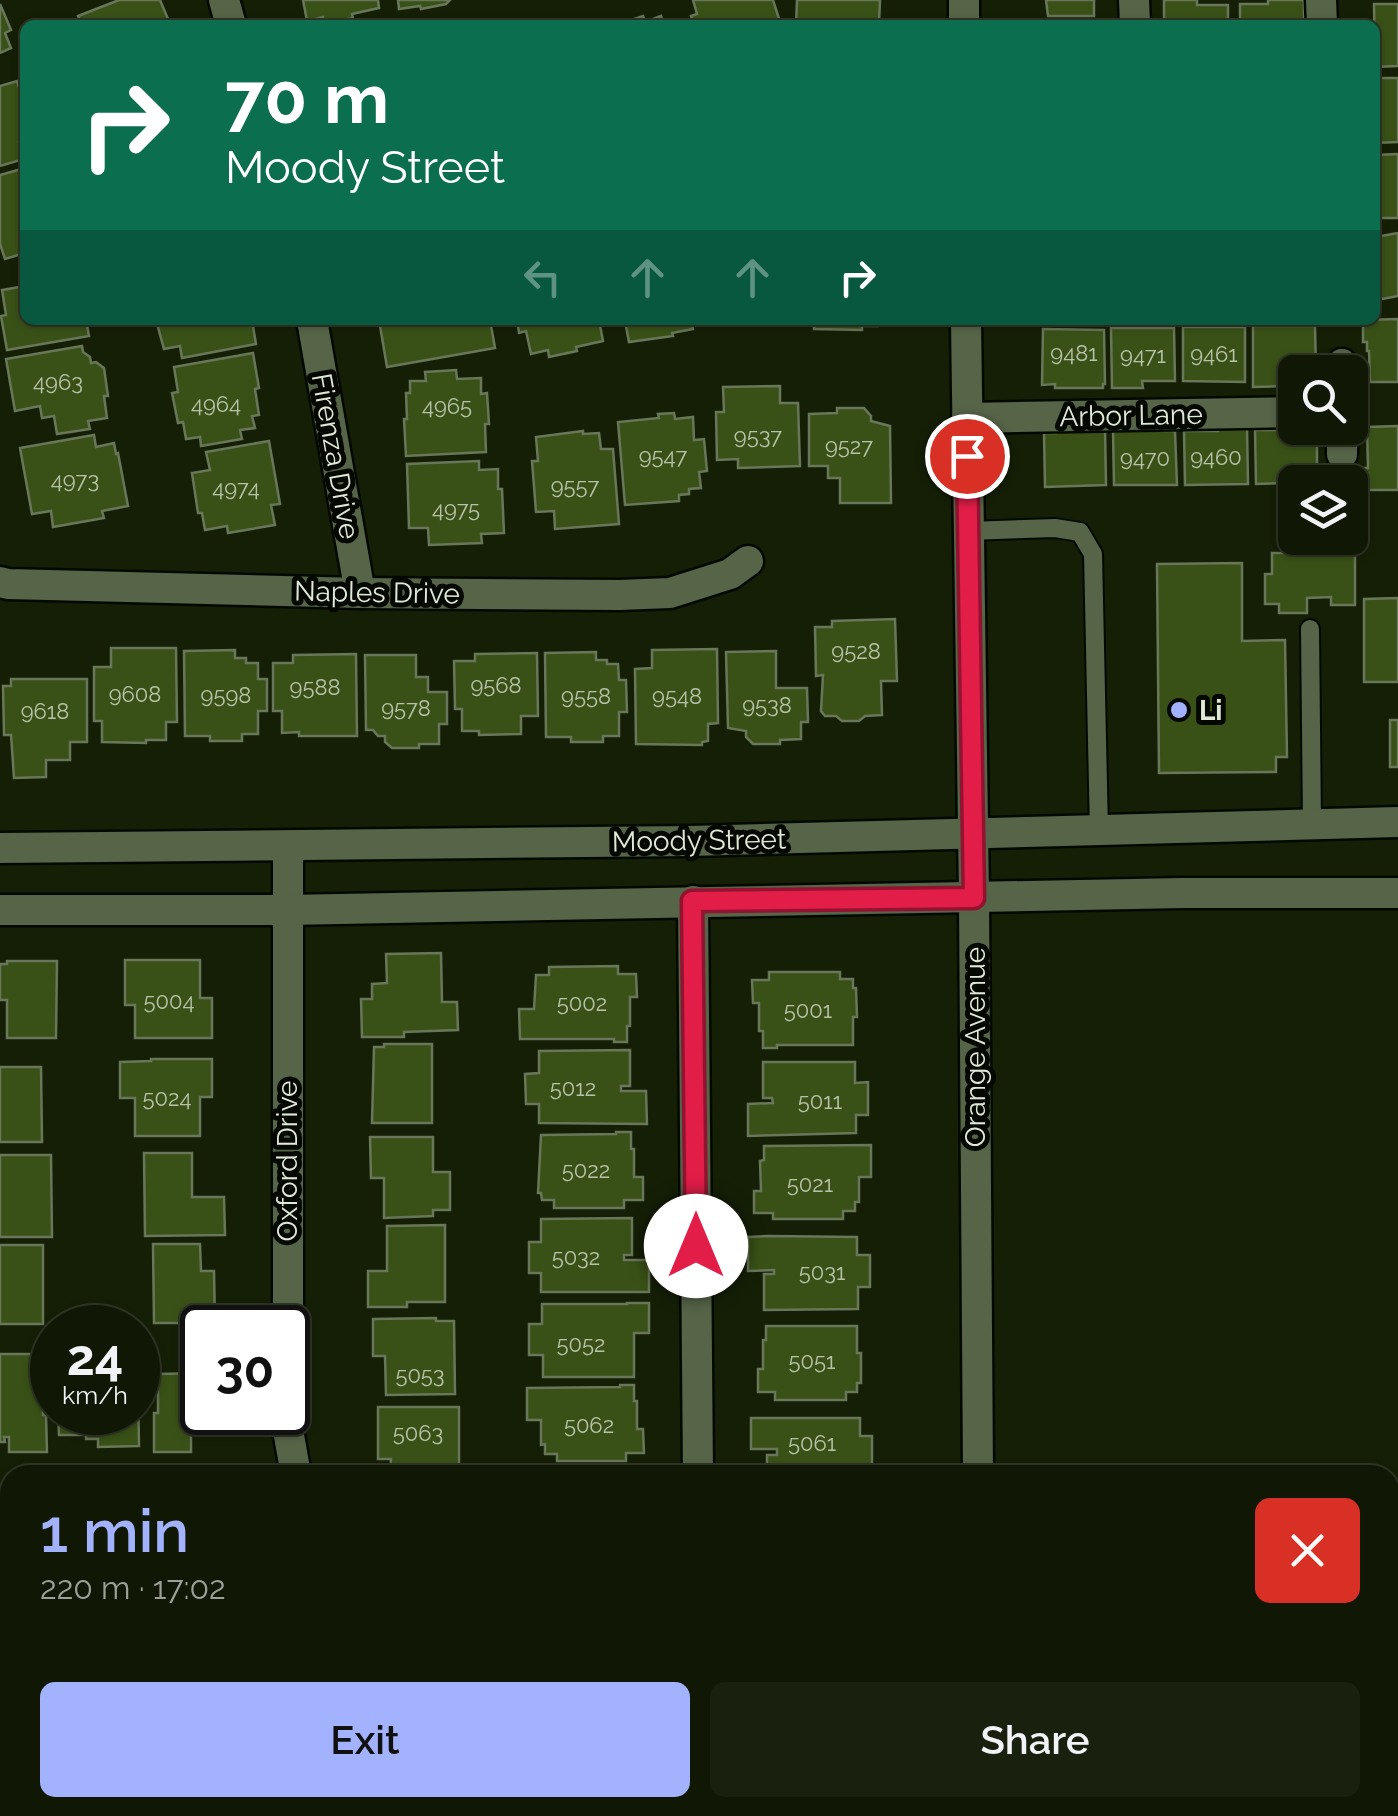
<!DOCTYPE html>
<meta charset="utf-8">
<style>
:root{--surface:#101704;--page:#19200e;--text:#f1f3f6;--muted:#9c9f9a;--line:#303626;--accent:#a3b2fc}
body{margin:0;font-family:Raleway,sans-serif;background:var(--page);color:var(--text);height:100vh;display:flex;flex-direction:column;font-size:38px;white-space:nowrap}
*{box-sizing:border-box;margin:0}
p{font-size:32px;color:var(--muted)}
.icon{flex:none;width:55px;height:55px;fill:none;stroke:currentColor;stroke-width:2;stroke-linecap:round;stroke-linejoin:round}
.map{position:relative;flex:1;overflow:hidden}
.sheet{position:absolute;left:0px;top:1465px;width:1400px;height:352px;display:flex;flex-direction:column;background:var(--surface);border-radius:30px 30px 0 0;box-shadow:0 2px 8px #0004,0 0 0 2px var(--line)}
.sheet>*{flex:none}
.top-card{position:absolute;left:20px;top:20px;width:1360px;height:305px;border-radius:15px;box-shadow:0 2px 8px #0004,0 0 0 2px var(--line);background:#0b6e4f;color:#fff;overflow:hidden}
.controls{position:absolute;left:1278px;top:355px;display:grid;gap:20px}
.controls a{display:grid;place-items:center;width:90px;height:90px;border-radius:15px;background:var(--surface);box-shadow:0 2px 8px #0004,0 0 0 2px var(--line);font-size:50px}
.speed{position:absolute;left:30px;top:1305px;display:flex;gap:20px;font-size:50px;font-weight:700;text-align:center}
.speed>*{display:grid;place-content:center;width:130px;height:130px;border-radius:50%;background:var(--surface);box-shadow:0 2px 8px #0004,0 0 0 2px var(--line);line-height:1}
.speed small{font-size:25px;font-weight:400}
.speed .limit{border:5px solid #111;border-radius:15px;background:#fff;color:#111}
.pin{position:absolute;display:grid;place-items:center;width:85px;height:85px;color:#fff;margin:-42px;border:5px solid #fff;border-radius:50%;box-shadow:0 2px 10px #0007}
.me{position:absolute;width:110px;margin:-55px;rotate:0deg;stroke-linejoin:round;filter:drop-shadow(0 0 8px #0008)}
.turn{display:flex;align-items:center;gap:35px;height:210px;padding:0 40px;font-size:45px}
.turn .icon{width:130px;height:130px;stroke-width:2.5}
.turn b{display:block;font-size:70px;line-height:85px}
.lanes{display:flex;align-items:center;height:95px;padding:0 40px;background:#0003;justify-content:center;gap:50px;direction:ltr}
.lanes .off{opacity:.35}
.round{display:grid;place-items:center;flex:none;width:105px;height:105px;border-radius:15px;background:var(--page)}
.headline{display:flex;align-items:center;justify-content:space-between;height:170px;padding:0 40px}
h1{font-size:60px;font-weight:600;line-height:75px;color:var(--accent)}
.primary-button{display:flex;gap:20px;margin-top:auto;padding:20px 40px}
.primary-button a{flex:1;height:115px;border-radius:15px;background:var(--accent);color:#111;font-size:40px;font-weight:600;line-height:115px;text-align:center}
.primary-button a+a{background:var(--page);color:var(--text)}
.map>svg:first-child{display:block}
.built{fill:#1b2908}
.green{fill:#1e2f04}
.building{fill:#395117;stroke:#687659;stroke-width:2.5}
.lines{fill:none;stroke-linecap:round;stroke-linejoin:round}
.lane-casing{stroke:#030900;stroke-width:22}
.street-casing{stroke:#030900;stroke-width:35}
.secondary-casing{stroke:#030900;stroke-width:35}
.lane{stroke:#566448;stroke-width:18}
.street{stroke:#566448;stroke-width:30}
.secondary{stroke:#566448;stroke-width:30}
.route-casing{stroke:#92132f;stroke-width:25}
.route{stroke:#e11d48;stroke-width:18}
.poi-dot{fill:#a3b2fc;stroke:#040801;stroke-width:4}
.labels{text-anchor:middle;stroke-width:10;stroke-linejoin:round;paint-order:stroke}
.number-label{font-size:22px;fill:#b6c3a8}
.street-label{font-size:28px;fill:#e0e9d8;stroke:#040801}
.poi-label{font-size:28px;font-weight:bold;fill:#e0e9d8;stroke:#040801;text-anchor:start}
</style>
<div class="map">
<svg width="1398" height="1816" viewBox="0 0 1398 1816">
<rect width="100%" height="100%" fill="#151f06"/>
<polygon class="built" points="10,1740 10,1808 922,1808 922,1816 0,1816 0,1741"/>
<polygon class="green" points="10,1740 10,1808 156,1808 156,1816 0,1816 0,1741"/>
<g class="building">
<polygon points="119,0 160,0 168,19 165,20 167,25 82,25 78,16"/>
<polygon points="303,0 378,0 379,8 352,14 353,18 325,24 323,17 307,21"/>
<polygon points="398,0 450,0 446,4 421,9 420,6 399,9"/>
<polygon points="693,0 773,0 781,25 694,25 691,16 697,14"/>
<polygon points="797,0 880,0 879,25 796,25"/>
<polygon points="1046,0 1094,0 1094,16 1048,16"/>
<polygon points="1164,0 1197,0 1197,5 1228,5 1228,25 1164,25"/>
<polygon points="1268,0 1304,0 1304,25 1240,25 1240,4 1268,4"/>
<polygon points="0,4 11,30 5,33 11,48 0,53"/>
<polygon points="1374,4 1398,4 1398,66 1375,67"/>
<polygon points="643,16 645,22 661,16 664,25 616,25"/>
<polygon points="1375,78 1398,78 1398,142 1375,143"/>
<polygon points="17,81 22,98 25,97 25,140 19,142 24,159 0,166 0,86"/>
<polygon points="1398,154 1398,218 1375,218 1375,155"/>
<polygon points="25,168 25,253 5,259 0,244 0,175"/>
<polygon points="1398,233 1398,296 1377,300 1375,237"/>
<polygon points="25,286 25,320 86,320 89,336 7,350 1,316 6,315 2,290"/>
<polygon points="1398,319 1398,382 1370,382 1369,351 1367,351 1367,342 1363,342 1363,320"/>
<polygon points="156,320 252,320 256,344 182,358 180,346 164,349"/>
<polygon points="379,320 474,320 474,322 490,320 495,348 387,367"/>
<polygon points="517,320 599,320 603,341 576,347 577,351 549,357 548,350 531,354 526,331 519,333"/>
<polygon points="618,320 691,320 693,329 672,333 673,336 629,342 625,321 618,323"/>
<polygon points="814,320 878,320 878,326 862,326 862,330 814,329"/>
<polygon points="1253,326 1315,326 1316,372 1295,372 1295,380 1284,380 1284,386 1253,387"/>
<polygon points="1183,327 1245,327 1245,382 1183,381"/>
<polygon points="1111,328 1174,328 1175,381 1142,381 1143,388 1112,388"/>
<polygon points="1043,329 1104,330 1105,384 1103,384 1103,388 1055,388 1055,384 1042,385"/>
<polygon points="82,346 83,352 90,357 91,363 96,362 104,368 108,396 104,396 107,418 88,421 90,429 57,434 54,416 42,418 40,406 15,411 6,359"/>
<polygon points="253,353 259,388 255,389 259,415 252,416 255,428 240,430 242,439 201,446 200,437 186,439 183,422 178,423 172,393 178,392 174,367"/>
<polygon points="456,370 457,379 481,378 481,394 487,393 489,424 485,424 486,452 406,456 404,419 407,419 406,393 410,393 410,381 426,381 425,372"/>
<polygon points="780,386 780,403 798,403 800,466 738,468 738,459 717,460 716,412 724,412 723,387"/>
<polygon points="837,408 864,408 871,416 871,421 890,426 891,503 840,503 840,478 828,478 828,466 809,466 809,414 837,413"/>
<polygon points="674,413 675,419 693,417 694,440 704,439 707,471 699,472 701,488 689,489 689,494 679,495 679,501 625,505 618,422 659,418 658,414"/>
<polygon points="1247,424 1248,484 1185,485 1184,431 1218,431 1218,425"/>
<polygon points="1398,426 1398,490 1364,490 1363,468 1368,468 1367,427"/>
<polygon points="1056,427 1105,427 1106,485 1045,487 1044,433 1056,433"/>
<polygon points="1113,430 1175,431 1177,485 1114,485"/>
<polygon points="1255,430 1317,430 1317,482 1256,484"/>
<polygon points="583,431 583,434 599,433 601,449 613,449 619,524 555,529 554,511 536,512 532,461 538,461 536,437"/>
<polygon points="94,435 96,447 114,443 116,454 118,453 128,506 102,511 104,518 53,527 51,511 32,514 20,448"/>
<polygon points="269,441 280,504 271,505 275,525 228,533 227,526 205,530 202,513 198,513 192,473 210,470 206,452"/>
<polygon points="479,461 479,470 498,469 498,489 502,489 504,533 481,534 482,543 429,545 428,528 409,528 407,464"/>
<polygon points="1350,531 1355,531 1355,605 1331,605 1331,597 1307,598 1307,613 1279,613 1279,604 1265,604 1265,574 1272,574 1272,553 1331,553 1331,538 1350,538"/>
<polygon points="1242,563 1242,641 1285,640 1287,757 1276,757 1276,772 1159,773 1157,564"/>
<polygon points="1398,598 1398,682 1364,682 1364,599"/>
<polygon points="895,619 897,681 881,681 882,715 865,716 859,721 842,721 836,716 825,716 821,711 823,675 816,676 815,627 832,627 832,621"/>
<polygon points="111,648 176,648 177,722 166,722 166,740 146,740 146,743 102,742 102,721 94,721 94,667 111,667"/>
<polygon points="717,649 718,723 708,724 708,741 702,742 702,745 636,744 635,669 652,668 652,650"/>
<polygon points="235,650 235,658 246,658 246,663 258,663 258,679 267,679 267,711 258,711 258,734 242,734 242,741 210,741 210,736 185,736 184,651"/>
<polygon points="776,651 776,688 807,688 808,722 801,722 801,739 780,740 780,744 753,744 746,737 746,731 728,728 726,652"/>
<polygon points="596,652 596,660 607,660 607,664 618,664 619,680 626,680 627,712 619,712 619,736 603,736 603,742 571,742 571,737 546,737 545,653"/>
<polygon points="537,653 538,716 521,716 521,734 479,735 479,731 462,731 462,709 455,709 454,661 475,661 475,654"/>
<polygon points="356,654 357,736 299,736 299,732 282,733 282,711 273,711 273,663 293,663 293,655"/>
<polygon points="365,655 416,655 416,677 428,677 428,692 447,692 447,724 439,724 439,744 419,744 419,748 392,748 385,742 385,736 378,736 373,730 366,730"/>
<polygon points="11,679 87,679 87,742 70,742 70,760 46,760 46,777 14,778 11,735 4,735 3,686 11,686"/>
<rect x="1390" y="720" width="8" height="47"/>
<polygon points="441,953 442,1002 457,1002 458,1030 404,1032 404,1037 362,1037 361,999 372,999 372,984 387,983 386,954"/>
<polygon points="125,960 200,960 200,998 212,998 212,1038 135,1038 135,1005 125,1005"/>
<polygon points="7,961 57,961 56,1038 7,1038 7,1000 0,1000 0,964 7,964"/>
<polygon points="618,966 618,974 636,974 637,997 630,997 630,1026 627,1026 627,1042 614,1042 614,1039 520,1039 519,1009 534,1009 536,975 549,975 549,967"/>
<polygon points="769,972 840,972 840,979 853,979 853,988 856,988 857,1017 853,1017 853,1045 777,1045 777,1048 763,1048 763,1031 759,1031 759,1003 753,1003 752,980 769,980"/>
<polygon points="384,1044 432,1044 432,1123 372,1123 374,1047 384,1047"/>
<polygon points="630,1050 630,1086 621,1086 621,1091 646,1091 647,1124 539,1123 539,1104 526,1104 525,1074 539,1073 539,1051"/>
<polygon points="151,1059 212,1059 212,1097 200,1097 200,1136 135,1136 135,1098 120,1098 120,1062 151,1061"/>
<polygon points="763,1062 855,1062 855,1083 868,1082 868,1115 856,1115 856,1133 748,1136 748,1104 773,1103 772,1098 763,1098"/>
<polygon points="0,1067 41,1067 42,1142 0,1142"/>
<polygon points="616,1132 631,1132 631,1149 634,1149 634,1177 643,1177 643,1200 624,1200 624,1208 554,1208 554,1200 542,1200 541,1193 538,1193 541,1135 616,1134"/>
<polygon points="370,1137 433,1137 433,1172 450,1172 450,1210 433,1210 433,1216 384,1218 384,1178 371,1178"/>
<polygon points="871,1145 871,1177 859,1177 859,1202 855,1202 855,1211 843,1211 843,1219 773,1219 773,1213 754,1213 754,1191 761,1191 760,1161 764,1160 764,1146"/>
<polygon points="144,1153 192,1153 192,1197 224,1197 225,1235 145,1236"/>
<polygon points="0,1155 51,1155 52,1237 0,1237"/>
<polygon points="632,1218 632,1255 624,1255 624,1260 649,1260 649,1292 541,1292 541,1273 529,1273 529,1242 541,1242 541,1219"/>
<polygon points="445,1225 445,1302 407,1302 407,1307 368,1307 368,1271 387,1271 387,1226"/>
<polygon points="769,1236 857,1237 857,1255 870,1255 870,1287 858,1287 858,1309 764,1310 764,1274 774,1274 774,1270 748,1271 748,1237"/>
<polygon points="153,1244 200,1244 201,1271 214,1271 215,1323 154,1323"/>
<rect x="0" y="1245" width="43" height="79"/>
<polygon points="627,1303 649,1303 649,1333 634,1333 634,1377 543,1377 543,1355 529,1355 529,1324 542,1324 542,1304 627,1304"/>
<polygon points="436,1318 436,1321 454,1321 455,1394 386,1395 385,1356 373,1356 373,1319"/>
<polygon points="766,1326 857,1326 857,1353 861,1353 861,1383 857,1383 857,1392 846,1392 846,1400 775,1400 775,1392 758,1392 758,1369 763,1369 763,1340 766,1340"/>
<polygon points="0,1354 42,1354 43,1415 46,1415 47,1452 9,1452 9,1437 4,1437 5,1442 0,1442"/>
<polygon points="202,1373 202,1412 233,1412 233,1431 191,1432 191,1452 154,1452 154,1413 158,1413 158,1374"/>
<polygon points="620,1385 634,1385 634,1401 637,1401 637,1429 643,1429 644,1453 626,1453 626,1461 557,1461 557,1454 545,1454 545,1444 541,1445 541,1420 527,1420 527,1388 620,1387"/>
<polygon points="138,1386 139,1446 98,1447 98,1439 86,1439 86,1435 59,1435 58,1412 138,1412"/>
<polygon points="378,1407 459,1407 459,1475 390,1475 391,1459 378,1459"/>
<polygon points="751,1418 860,1418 860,1436 872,1436 872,1466 860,1467 860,1475 767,1475 767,1455 777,1455 777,1449 751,1449"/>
<polygon points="637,1471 637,1475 546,1475 546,1472"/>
<rect x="0" y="1620" width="10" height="85"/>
</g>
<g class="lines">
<defs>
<g id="lane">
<polyline points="968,531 1055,528 1080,532 1093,554 1099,832"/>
<polyline points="1310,629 1312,824"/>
<polyline points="980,1815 1398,1810"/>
</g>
<g id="street">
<polyline points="224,0 231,25"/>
<polyline points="1134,0 1135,25"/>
<polyline points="1321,0 1322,25"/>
<polyline points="312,320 360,593"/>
<polyline points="1342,364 1342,372"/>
<polyline points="967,418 1295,412"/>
<polyline points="1342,454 1342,428"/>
<polyline points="0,582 8,584 360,593 619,595 670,593 730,574 748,561"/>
<polyline points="288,846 288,1430 296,1475"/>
<polyline points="693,901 698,1475"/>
<polyline points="0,1530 10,1530"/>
</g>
<g id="secondary">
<polyline points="964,0 964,25"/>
<polyline points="966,320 974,899 978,1475"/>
<polyline points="0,848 690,841 1398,822"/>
<polyline points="0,910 286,910 1183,893 1398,893"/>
<polyline points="980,1808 980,1816"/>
</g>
</defs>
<use href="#lane" class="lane-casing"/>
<use href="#street" class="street-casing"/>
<use href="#secondary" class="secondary-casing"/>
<use href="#lane" class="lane"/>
<use href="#street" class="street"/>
<use href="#secondary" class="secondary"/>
</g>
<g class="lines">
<defs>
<polyline id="route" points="696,1246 692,901 974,898 967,456"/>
</defs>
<use href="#route" class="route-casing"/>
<use href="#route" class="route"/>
</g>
<circle class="poi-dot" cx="1179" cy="710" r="10"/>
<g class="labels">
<g class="number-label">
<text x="1074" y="361">9481</text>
<text x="1214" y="362">9461</text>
<text x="1143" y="363">9471</text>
<text x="58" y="390">4963</text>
<text x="216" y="412">4964</text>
<text x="447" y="414">4965</text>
<text x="758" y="444">9537</text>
<text x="849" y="454">9527</text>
<text x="663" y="464">9547</text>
<text x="1216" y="465">9460</text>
<text x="1145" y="466">9470</text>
<text x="75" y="488">4973</text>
<text x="575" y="494">9557</text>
<text x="236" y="496">4974</text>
<text x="456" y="517">4975</text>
<text x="856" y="659">9528</text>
<text x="496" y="693">9568</text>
<text x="315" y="695">9588</text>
<text x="135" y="702">9608</text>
<text x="226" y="703">9598</text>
<text x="586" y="704">9558</text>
<text x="677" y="704">9548</text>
<text x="767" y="713">9538</text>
<text x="406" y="716">9578</text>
<text x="45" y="719">9618</text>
<text x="169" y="1009">5004</text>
<text x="582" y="1011">5002</text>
<text x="808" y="1018">5001</text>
<text x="573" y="1096">5012</text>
<text x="167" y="1106">5024</text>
<text x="820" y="1109">5011</text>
<text x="586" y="1178">5022</text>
<text x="810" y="1192">5021</text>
<text x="576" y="1265">5032</text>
<text x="822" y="1280">5031</text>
<text x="581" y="1352">5052</text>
<text x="812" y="1369">5051</text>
<text x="420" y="1383">5053</text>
<text x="589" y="1433">5062</text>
<text x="418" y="1441">5063</text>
<text x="812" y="1451">5061</text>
</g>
<g class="street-label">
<text transform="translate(1131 415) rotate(-1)" y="10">Arbor Lane</text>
<text transform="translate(336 456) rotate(80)" y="10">Firenza Drive</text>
<text transform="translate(377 592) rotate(1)" y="10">Naples Drive</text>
<text transform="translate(699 840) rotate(-1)" y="10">Moody Street</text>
<text transform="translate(975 1047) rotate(-90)" y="10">Orange Avenue</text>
<text transform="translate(287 1161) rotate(-90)" y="10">Oxford Drive</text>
</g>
<g class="poi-label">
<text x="1199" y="720">Li</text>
</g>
</g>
</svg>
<div class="controls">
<a><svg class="icon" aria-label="search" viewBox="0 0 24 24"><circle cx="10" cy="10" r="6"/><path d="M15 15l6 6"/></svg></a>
<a><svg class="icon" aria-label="layers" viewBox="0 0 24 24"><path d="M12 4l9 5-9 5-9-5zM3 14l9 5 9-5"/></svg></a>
</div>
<div class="speed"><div>24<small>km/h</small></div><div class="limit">30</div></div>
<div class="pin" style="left:967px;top:456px;background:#d93025"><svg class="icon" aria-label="arrive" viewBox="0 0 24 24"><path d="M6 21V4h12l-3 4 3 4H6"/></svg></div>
<svg class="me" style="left:696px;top:1246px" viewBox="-20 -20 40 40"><circle r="19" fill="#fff"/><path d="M0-13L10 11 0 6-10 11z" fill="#e11d48"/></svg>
<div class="top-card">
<div class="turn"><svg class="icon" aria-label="right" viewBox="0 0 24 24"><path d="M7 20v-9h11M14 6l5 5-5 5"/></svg><div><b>70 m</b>Moody Street</div></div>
<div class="lanes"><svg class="icon off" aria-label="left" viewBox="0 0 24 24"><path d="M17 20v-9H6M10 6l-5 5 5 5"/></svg><svg class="icon off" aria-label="ahead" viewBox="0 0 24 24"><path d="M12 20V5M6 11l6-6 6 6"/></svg><svg class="icon off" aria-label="ahead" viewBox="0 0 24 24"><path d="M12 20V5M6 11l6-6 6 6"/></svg><svg class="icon" aria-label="right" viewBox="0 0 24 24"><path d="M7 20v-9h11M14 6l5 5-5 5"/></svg></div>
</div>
<section class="sheet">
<div class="headline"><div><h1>1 min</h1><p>220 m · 17:02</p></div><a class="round" style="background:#d93025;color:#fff"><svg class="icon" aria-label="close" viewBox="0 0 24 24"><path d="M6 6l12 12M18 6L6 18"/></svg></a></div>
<div class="primary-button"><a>Exit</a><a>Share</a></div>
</section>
</div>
